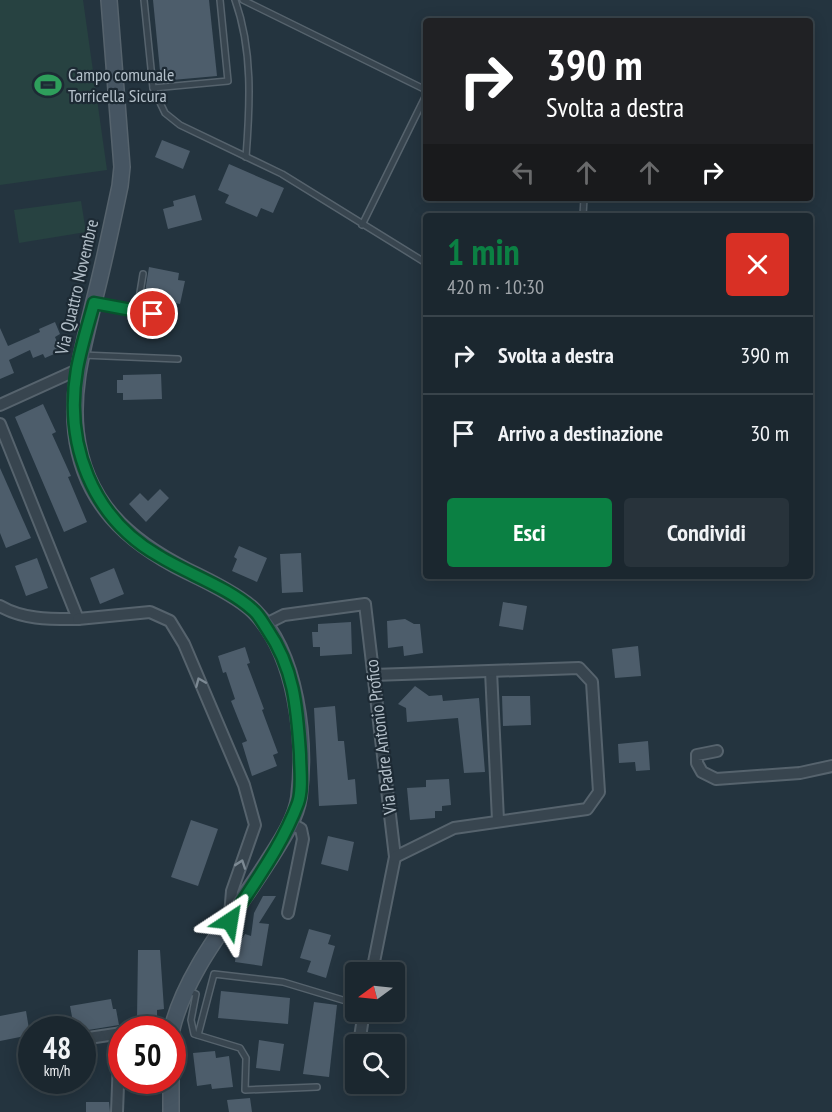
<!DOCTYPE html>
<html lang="it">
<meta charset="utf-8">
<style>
:root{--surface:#1b272f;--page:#28333b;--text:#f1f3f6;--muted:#a0a5aa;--line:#39444b;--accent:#0b8043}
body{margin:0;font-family:"PT Sans Narrow",sans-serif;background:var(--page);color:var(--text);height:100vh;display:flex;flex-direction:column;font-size:22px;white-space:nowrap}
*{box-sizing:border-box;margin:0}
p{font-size:20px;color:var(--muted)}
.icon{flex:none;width:33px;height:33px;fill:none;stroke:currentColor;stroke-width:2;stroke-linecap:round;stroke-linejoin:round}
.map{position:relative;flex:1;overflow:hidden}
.drawer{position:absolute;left:423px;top:213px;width:390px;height:366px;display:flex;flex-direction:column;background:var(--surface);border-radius:6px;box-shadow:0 3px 15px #0003,0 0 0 2px var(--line)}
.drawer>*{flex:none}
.banner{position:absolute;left:423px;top:18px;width:390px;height:183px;border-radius:6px;box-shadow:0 3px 15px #0003,0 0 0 2px var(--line);background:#202124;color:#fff;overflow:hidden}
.needle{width:39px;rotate:255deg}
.buttons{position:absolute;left:345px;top:962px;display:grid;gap:12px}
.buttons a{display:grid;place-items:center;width:60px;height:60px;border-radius:6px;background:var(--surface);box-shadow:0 3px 15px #0003,0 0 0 2px var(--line);font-size:30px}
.speed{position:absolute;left:18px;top:1016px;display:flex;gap:12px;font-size:30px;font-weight:700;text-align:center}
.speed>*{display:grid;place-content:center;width:78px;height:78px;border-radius:50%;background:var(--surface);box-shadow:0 3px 15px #0003,0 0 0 2px var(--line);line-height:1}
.speed small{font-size:15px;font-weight:400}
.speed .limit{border:9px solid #d22;background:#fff;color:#111}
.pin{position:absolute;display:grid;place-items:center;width:51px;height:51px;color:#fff;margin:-26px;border:3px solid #fff;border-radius:50%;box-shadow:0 2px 6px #0007}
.me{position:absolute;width:66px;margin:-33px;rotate:33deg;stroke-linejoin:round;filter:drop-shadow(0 0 4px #0008)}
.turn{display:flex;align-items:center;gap:21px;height:126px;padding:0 24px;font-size:27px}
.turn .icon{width:78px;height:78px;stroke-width:2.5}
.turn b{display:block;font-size:42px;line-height:51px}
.lanes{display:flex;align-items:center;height:57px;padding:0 24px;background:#0003;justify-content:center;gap:30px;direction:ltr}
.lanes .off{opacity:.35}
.round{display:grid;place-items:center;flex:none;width:63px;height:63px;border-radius:6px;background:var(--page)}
.summary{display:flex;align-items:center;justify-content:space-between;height:102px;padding:0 24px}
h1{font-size:36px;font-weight:600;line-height:45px;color:var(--accent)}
.cta{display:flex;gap:12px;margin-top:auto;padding:12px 24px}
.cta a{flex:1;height:69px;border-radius:6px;background:var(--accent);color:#fff;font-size:24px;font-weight:600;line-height:69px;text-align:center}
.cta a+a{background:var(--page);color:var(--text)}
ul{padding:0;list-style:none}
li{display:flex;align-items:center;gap:18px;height:78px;padding:0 24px;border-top:2px solid var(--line)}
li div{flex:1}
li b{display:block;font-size:22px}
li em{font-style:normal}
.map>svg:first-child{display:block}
.green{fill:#274241}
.building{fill:#4d5d6b}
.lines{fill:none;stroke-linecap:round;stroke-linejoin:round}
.service-casing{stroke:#56636d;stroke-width:8}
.minor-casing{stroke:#56636d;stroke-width:14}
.secondary-casing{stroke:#56636d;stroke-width:18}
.service{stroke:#38454f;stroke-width:5}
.minor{stroke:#38454f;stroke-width:10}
.secondary{stroke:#465562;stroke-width:15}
.oneway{stroke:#7c8993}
.route-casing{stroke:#07532c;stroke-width:15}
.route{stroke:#0b8043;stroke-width:10}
.labels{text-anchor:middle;stroke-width:4.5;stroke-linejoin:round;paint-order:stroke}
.poi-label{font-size:18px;fill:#b4c0ca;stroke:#1d2a34;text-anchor:start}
.street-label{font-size:18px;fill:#b4c0ca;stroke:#1d2a34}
</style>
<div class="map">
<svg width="832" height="1112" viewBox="0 0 832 1112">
<rect width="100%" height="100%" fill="#24343f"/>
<g class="green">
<polygon points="0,0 83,0 107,170 0,185"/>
<polygon points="81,201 86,232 19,243 14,210"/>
</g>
<g class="building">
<polygon points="153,0 209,0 217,76 161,81"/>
<polygon points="162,140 190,151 183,169 155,157"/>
<polygon points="229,164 284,188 273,213 261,208 257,217 225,203 229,195 218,190"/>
<polygon points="195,195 202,220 168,229 163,209 174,206 173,201"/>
<polygon points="149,267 179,273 178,280 185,281 180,304 170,302 167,309 150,305 152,293 145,292"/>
<polygon points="55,322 60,334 55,337 61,351 45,358 43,354 33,358 30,350 9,360 14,373 0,379 0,328 8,346 40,332 39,329"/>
<polygon points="161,374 162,399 123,400 123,393 117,393 117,380 123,380 123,375"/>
<polygon points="43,404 56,432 52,434 71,476 68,477 87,522 64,532 15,417"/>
<polygon points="0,468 31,538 6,548 0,533"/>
<polygon points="160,489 169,498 146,522 129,504 140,493 148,501"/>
<polygon points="239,546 267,558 257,582 232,571 237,559 234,557"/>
<polygon points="301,553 303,592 282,593 280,554"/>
<polygon points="37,558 48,588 26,596 15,566"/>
<polygon points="114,568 124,594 100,604 90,578"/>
<polygon points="503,602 527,606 523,630 499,626"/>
<polygon points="405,619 414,624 420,624 423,653 404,656 403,646 388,648 387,621"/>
<polygon points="351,622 352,654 320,656 320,647 313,647 312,632 318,632 318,624"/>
<polygon points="638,646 641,676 615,678 612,649"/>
<polygon points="245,647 250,663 247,664 264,709 262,710 278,753 273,755 277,766 252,776 242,743 247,741 231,701 235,699 226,672 223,673 218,656"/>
<polygon points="415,686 429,696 442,695 443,701 479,698 485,772 464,773 458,718 407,722 406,708 398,704"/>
<polygon points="502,696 530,696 531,725 503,726"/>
<polygon points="335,706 338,741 344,741 348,780 355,779 357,804 319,806 314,708"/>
<polygon points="648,741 650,770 636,771 635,762 619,763 618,744"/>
<polygon points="449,779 451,805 442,806 442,811 435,811 435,818 410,820 407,788 426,787 426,780"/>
<polygon points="191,820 218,829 198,886 171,877"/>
<polygon points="328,836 354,842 348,871 321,864"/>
<polygon points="263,896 276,896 259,923 269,924 262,966 235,962 237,943 240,943 245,934 251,936 254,913"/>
<polygon points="309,929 331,935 328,944 335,946 326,978 307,972 311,961 300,958"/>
<polygon points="138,950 160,950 164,1009 157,1010 157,1019 137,1020"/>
<polygon points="221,991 290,998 288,1024 218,1018"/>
<polygon points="111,999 113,1009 116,1009 119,1025 82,1031 80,1021 73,1022 70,1006"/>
<polygon points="314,1002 337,1005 329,1077 303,1074"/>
<polygon points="26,1011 30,1035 0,1041 0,1016"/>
<polygon points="259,1040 284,1044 280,1071 256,1068"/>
<polygon points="215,1051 216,1058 229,1056 233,1087 212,1089 211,1084 197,1086 193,1053"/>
<rect x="50" y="1080" width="25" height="12"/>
<polygon points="250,1098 252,1112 229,1112 227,1100"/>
<polygon points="86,1102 109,1102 110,1112 86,1112"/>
</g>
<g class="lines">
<defs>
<g id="service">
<polyline points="144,0 153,88 165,113 180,125 282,174 426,263"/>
<path d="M235 0C253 50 250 105 246 157"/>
<polyline points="243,0 426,90"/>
<polyline points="153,88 228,81 220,0"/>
<polyline points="583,216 584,198"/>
<polyline points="362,225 426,95"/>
<polyline points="96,303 169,317 172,308"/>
<polyline points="137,311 143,274"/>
<polyline points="82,355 178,359"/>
<polyline points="188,991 196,994 191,1020 194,1034 240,1048 246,1058 245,1090 317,1087"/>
<polyline points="198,1035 214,974 283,982 356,1004"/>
</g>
<g id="minor">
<polyline points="0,405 77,370"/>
<path d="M0 424 78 619C52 619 24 620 0 606"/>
<polyline points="78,619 150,612 170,621 184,644 244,785 255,825 232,891 230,915"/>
<polyline points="264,625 284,615 365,604 395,857 372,972"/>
<polyline points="491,671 498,820"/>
<polyline points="373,675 579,668 592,682 599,792 587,809 454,828 395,857"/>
<polyline points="717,751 697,755 697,763 702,772 716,779 800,773 832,766"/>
<polyline points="288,913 303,839 301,829 290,823"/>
<polyline points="156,1029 172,1027"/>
<polyline points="82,1039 122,1033"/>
<polyline points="359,1044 364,1011"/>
<polyline points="117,1112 120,1033"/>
</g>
<g id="secondary">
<path d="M109 0 122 167 120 186C112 224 104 263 94 301 84 345 71 386 76 432 84 502 127 541 187 571 206 580 240 597 254 611 297 654 306 740 299 797 296 820 279 844 267 863 235 914 186 970 172 1029"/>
<polyline points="171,1112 171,1080"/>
</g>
</defs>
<use href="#service" class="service-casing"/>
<use href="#minor" class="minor-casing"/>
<use href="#secondary" class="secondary-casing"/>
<use href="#service" class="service"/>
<use href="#minor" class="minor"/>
<use href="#secondary" class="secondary"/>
</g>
<defs><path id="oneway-chevron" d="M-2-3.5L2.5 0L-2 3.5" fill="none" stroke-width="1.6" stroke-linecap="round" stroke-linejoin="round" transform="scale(1.5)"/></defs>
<g class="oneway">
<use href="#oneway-chevron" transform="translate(200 682) rotate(-113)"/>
<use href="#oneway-chevron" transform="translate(241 864) rotate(-71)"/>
</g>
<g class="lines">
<defs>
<path id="route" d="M153 314 94 303C88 325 81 347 77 369 64 444 92 518 159 556 188 574 228 587 253 610 259 615 263 623 267 629 294 668 297 707 300 754 300 769 303 789 298 803 282 846 254 883 230 921"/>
</defs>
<use href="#route" class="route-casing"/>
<use href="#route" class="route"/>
</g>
<defs>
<symbol id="stadium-bare" viewBox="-9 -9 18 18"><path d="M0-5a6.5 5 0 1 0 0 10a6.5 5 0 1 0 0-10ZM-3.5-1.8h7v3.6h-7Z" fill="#2e9e5b" stroke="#1d2a34" stroke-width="2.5" paint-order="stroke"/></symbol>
</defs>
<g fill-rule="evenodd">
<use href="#stadium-bare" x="29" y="66" width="38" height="38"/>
</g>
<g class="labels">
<g class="poi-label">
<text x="68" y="81">Campo comunale<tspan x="68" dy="21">Torricella Sicura</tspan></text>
</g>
<g class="street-label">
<text transform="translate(77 287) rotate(-77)" y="6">Via Quattro Novembre</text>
<text transform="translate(381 737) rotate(-97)" y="6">Via Padre Antonio Profico</text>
</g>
</g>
</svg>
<div class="buttons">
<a><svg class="needle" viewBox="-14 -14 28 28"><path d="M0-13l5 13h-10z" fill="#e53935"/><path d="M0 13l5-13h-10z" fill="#a0a5aa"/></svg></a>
<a><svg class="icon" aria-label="search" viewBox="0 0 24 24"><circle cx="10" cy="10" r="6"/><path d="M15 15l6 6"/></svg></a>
</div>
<div class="speed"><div>48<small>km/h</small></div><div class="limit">50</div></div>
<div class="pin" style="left:153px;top:314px;background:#d93025"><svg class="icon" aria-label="arrive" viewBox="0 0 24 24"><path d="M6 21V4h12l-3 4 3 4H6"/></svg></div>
<svg class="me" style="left:230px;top:921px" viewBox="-20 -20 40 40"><path d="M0-17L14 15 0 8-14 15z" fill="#0b8043" stroke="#fff" stroke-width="4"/></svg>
<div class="banner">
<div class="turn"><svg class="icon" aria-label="right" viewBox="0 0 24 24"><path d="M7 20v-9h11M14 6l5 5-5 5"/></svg><div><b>390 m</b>Svolta a destra</div></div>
<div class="lanes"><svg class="icon off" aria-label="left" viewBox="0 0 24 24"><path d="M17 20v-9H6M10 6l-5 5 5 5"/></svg><svg class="icon off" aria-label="ahead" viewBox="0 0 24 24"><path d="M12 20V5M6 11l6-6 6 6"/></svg><svg class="icon off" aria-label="ahead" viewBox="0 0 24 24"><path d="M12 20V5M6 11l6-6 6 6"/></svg><svg class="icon" aria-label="right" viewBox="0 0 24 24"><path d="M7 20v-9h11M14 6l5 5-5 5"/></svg></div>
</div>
<section class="drawer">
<div class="summary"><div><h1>1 min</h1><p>420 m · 10:30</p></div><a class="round" style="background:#d93025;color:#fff"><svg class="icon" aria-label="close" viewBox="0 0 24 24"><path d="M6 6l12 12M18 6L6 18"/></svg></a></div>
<ul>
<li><svg class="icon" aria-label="right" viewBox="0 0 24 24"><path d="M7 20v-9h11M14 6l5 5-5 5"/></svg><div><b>Svolta a destra</b></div><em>390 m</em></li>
<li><svg class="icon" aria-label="arrive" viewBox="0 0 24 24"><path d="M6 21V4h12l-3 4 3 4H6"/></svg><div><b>Arrivo a destinazione</b></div><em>30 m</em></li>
</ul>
<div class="cta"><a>Esci</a><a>Condividi</a></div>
</section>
</div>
